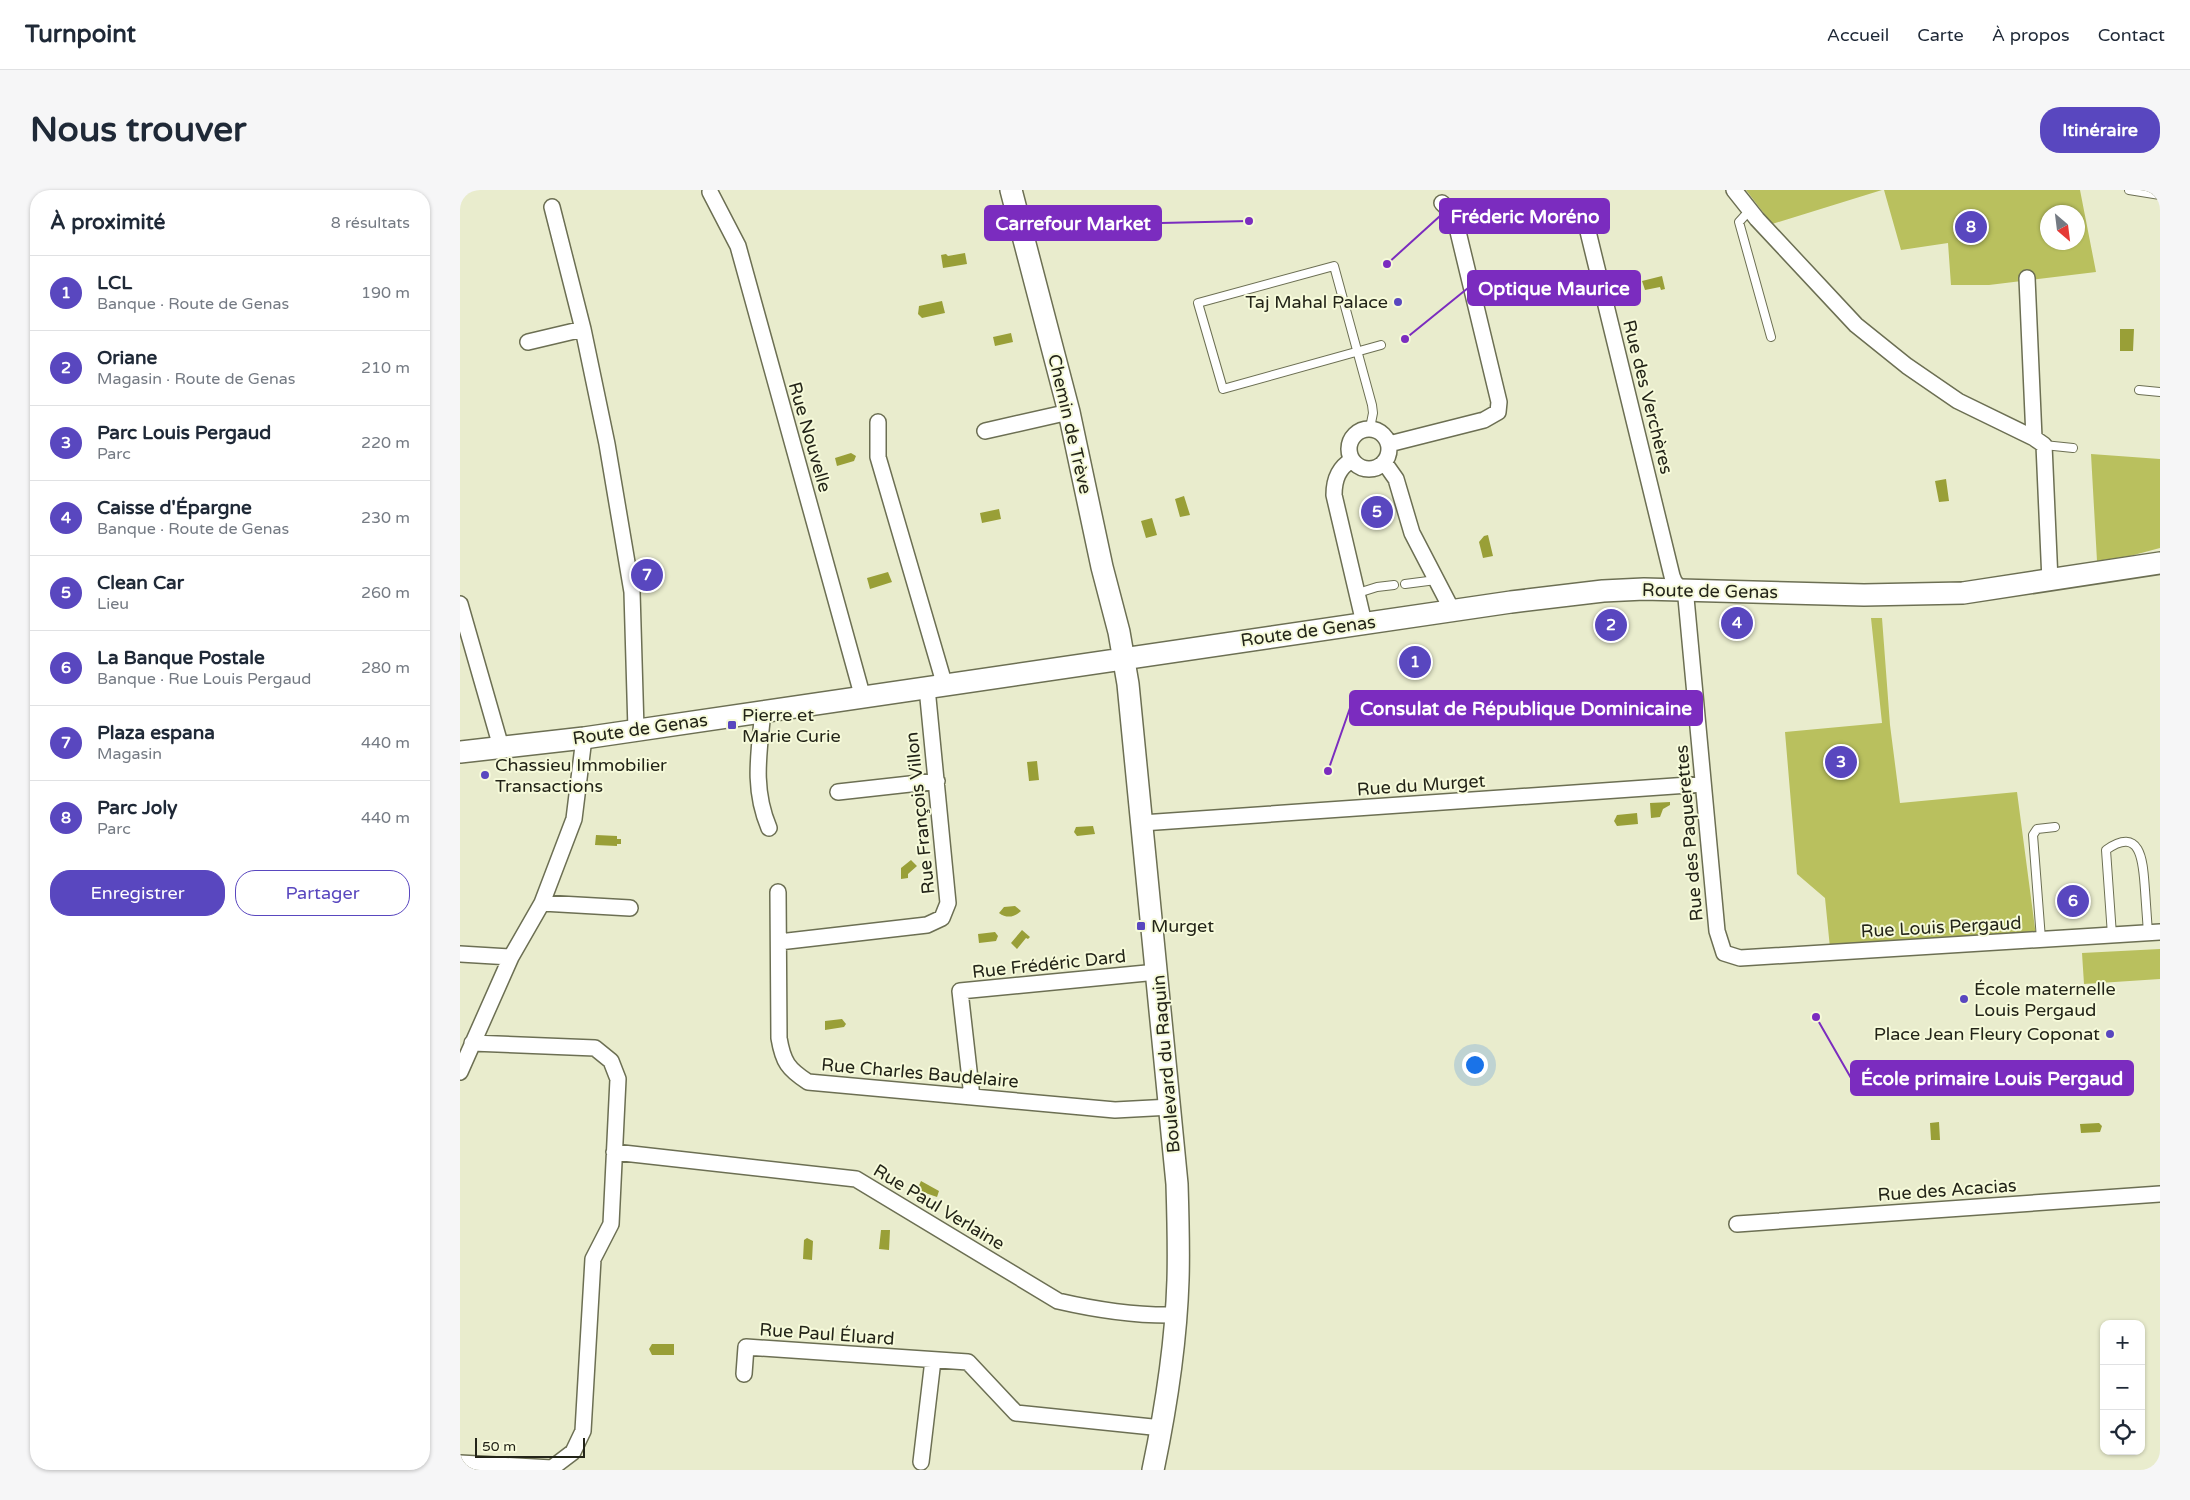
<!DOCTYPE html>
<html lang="fr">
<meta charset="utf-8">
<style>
body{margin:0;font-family:"Varela Round",sans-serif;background:#f6f6f7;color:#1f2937}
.controls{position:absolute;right:15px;bottom:15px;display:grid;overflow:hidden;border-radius:10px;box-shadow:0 1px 4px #0004}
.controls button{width:45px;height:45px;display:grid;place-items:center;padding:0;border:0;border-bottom:1px solid #e0e1e3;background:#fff;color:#1f2937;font:25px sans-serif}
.compass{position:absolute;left:1580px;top:15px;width:45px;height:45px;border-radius:50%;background:#fff;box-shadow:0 1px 4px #0004;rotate:152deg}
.scale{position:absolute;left:15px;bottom:12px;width:110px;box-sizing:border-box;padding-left:5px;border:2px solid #232418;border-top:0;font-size:14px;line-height:18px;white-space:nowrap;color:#232418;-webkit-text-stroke:4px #f6fada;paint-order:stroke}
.you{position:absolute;left:1014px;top:874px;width:18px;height:18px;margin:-12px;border:4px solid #fff;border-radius:50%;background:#1a73e8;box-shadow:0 0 0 8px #1a73e833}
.badge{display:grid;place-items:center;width:32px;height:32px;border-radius:50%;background:#5947bf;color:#fff;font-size:16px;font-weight:700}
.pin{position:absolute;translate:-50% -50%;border:2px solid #fff;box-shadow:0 1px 5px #0006}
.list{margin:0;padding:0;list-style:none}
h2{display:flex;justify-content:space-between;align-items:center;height:65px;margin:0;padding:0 20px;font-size:21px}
h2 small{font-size:16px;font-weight:400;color:#747a83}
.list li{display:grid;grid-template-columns:32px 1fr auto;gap:15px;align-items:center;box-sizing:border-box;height:75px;padding:0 20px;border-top:1px solid #e0e1e3}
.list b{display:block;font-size:19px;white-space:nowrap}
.list p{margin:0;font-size:16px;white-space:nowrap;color:#747a83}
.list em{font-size:16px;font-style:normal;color:#747a83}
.actions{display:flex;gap:10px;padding:15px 20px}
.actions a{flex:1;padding:11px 0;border:1px solid #5947bf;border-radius:20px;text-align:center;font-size:18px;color:#5947bf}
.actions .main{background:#5947bf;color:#fff}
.icon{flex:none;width:28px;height:28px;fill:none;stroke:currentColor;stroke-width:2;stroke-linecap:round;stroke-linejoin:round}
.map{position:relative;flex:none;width:1700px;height:1280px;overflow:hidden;border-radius:20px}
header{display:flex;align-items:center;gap:30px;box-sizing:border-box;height:70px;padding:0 25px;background:#fff;border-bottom:1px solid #e0e1e3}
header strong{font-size:24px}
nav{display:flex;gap:28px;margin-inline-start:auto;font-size:18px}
.intro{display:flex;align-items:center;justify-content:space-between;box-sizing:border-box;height:120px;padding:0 30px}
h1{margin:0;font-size:35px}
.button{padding:12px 22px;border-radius:20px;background:#5947bf;color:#fff;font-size:18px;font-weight:700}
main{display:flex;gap:30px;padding:0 30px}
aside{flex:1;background:#fff;border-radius:20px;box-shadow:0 1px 4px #0004}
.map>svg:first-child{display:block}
.green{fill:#b9c05e;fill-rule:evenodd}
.water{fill:#999f37}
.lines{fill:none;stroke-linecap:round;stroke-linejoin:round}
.lane-casing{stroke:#6c6f53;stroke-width:10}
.street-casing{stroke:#6c6f53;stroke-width:18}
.secondary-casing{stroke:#6c6f53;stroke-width:24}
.lane{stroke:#fff;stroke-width:8}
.street{stroke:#fff;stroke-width:15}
.secondary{stroke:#fff;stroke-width:21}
.poi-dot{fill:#5947bf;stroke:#f6fada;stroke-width:2}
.labels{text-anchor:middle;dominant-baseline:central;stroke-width:4;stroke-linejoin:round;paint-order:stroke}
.poi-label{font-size:18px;fill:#232418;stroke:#f6fada;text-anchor:start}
.street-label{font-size:18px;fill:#232418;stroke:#f6fada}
.leader{fill:none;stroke:#7b2cbf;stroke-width:2}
.callout-dot{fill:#7b2cbf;stroke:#f6fada;stroke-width:2}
.callout{fill:#7b2cbf;stroke:#7b2cbf;stroke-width:2}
.callout-label{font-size:19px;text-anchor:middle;font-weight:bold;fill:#fff}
</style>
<header>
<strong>Turnpoint</strong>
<nav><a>Accueil</a><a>Carte</a><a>À propos</a><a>Contact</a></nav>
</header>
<div class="intro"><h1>Nous trouver</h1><a class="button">Itinéraire</a></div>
<main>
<aside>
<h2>À proximité<small>8 résultats</small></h2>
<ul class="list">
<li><span class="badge">1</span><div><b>LCL</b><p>Banque · Route de Genas</p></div><em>190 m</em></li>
<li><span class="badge">2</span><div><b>Oriane</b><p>Magasin · Route de Genas</p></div><em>210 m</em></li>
<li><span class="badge">3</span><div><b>Parc Louis Pergaud</b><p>Parc</p></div><em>220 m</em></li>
<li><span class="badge">4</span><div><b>Caisse d'Épargne</b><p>Banque · Route de Genas</p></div><em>230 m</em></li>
<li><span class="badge">5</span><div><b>Clean Car</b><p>Lieu</p></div><em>260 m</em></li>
<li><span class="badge">6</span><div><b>La Banque Postale</b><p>Banque · Rue Louis Pergaud</p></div><em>280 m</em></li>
<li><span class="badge">7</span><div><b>Plaza espana</b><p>Magasin</p></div><em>440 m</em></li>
<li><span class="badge">8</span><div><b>Parc Joly</b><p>Parc</p></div><em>440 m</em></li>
</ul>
<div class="actions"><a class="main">Enregistrer</a><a>Partager</a></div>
</aside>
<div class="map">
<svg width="1700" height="1280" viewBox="0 0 1700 1280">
<rect width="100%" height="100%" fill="#e9eccd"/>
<path class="green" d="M1286,0h136l-110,34z
M1424,0h196l16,82 -107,13h-38l-3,-42 -47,7zM1588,22h30v30h-30z
M1631,264l69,5v89l-30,8 -33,5z
M1411,428h11l8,107 10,78 117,-11 19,144 -206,12 -5,-50 -28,-24 -12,-142 97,-9z
M1700,759v30l-76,5 -2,-31z"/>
<path class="water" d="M505,63l2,11 -24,4 -2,-13 5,-1 2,2z
M1202,86l3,13 -4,1 -1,-3 -15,3 -3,-9z
M482,111l3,12 -23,5 -4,-4 1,-8z
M1660,139h14l-1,22h-13z
M551,143l2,9 -18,4 -2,-9z
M391,263l5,3 -2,5 -17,5 -2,-8z
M1486,289l3,22 -10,1 -4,-21z
M724,306l6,19 -10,2 -5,-18z
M539,319l2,10 -19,4 -2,-10z
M692,328l5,17 -11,3 -5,-17z
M1028,345l5,21 -10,2 -4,-16 5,-6z
M428,382l4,10 -22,7 -3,-11z
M577,571l2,19 -10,1 -2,-19z
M1210,612v3l-7,4 -3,8 -9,1 -1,-15z
M1177,623l1,11 -21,2 -3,-5 3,-6z
M633,636l2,8 -18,2 -3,-4 2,-5z
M136,645l21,1v3h4v5h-4v2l-22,-1z
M451,670l6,6 -9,8v4l-7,1v-11z
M555,716l6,5c-6,6 -14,8 -22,2l5,-6z
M562,740l8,7 -2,2 -2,-1 -9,11 -6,-6z
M535,742l3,4 -2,5 -17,2 -1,-9z
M382,829l4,5 -2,3 -19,3v-9z
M1479,932l1,18h-9l-1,-17z
M1639,933l3,3 -2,6 -19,1 -1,-9z
M461,991l18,10 -2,6 -20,-7z
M421,1040h9l-1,20 -10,-1z
M347,1048l6,3 -1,19 -9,-1 1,-19z
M192,1154h22v11h-22l-3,-6z"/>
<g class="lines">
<g class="lane-casing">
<path id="lane" d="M1669,0l31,5
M1290,20l-11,12 32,115
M1679,200l21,2
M910,238l3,-15 -1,-8 -38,-139 -136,37 25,86 158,-44
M1584,255l29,3
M945,394l31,-4
M898,403l19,-6 17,-2
M1652,745l-6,-85c37,-26 37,16 39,40 1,14 2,29 3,43
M1581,749l-8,-104 4,-6 18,-2"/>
</g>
<g class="street-casing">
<path id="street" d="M1274,0l23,29 99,106 51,41 51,35 76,37 10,7 6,136
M250,2l28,54 125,452
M92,17l31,122 24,115 25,148 4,138
M1123,21l89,365 2,5 12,17 31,333 7,22 16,5 420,-26
M1567,88l7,160
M68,152l55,-13
M418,232v35l67,229
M889 259a20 20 0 1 1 40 0a20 20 0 1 1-40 0Z
M525,241l84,-19
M929,254l95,-24 14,-8 1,-10 -45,-187 -12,-12
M892,270c-14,8 -18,20 -18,35l30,128
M924,272l12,17 16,54 40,77
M0,414l41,143
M303,521c-4,42 -11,77 6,117
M378,602l99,-11
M682,633l561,-39
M318,702l1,146c4,24 9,31 29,44l307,28 56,-3
M82,713l88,5
M319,752l148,-17 15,-7 6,-15 -21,-215
M0,764l51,3
M0,882l51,-115 31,-54 32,-84 10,-81
M512,907l-12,-106 197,-19
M154,962l242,27 202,122c39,9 78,15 118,14
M1277,1034l423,-30
M284,1184l2,-27 222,15 48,51 146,15
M461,1272l12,-102
M0,1273l92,5 21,-16 10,-21 10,-172 18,-35 7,-145 -7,-18 -16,-13 -123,-5"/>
</g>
<g class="secondary-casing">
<path id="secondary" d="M551,0l58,222 33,155 17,65 9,52 49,500c1,32 2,64 1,96 -2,63 -12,128 -25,190
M0,562l124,-14 927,-136 92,-11 41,-2 220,6 99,-2 197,-30"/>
</g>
<use href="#lane" class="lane"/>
<use href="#street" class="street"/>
<use href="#secondary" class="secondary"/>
</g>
<g class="poi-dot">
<circle cx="938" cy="112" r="5"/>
<rect x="267" y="530" width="10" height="10" rx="2.5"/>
<circle cx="25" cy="585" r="5"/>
<rect x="676" y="731" width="10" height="10" rx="2.5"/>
<circle cx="1504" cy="809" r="5"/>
<circle cx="1650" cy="844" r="5"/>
</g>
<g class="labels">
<g class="poi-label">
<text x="928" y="112" text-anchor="end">Taj Mahal Palace</text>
<text x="282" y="525">Pierre et<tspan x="282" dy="21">Marie Curie</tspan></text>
<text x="35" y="575">Chassieu Immobilier<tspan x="35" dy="21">Transactions</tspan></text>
<text x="691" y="736">Murget</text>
<text x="1514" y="799">École maternelle<tspan x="1514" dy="21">Louis Pergaud</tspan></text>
<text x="1640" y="844" text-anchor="end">Place Jean Fleury Coponat</text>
</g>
<g class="street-label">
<text transform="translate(1188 207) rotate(76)">Rue des Verchères</text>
<text transform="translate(610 234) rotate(77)">Chemin de Trève</text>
<text transform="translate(350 247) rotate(74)">Rue Nouvelle</text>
<text transform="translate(1250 401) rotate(1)">Route de Genas</text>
<text transform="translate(848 441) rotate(-8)">Route de Genas</text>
<text transform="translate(180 539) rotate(-8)">Route de Genas</text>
<text transform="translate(961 595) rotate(-4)">Rue du Murget</text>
<text transform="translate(460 623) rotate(-96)">Rue François Villon</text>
<text transform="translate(1229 643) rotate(-95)">Rue des Paquerettes</text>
<text transform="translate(1481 737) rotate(-3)">Rue Louis Pergaud</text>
<text transform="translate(589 774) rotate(-6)">Rue Frédéric Dard</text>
<text transform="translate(706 874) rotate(-95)">Boulevard du Raquin</text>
<text transform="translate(460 883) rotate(5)">Rue Charles Baudelaire</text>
<text transform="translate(1487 1000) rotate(-4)">Rue des Acacias</text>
<text transform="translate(479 1017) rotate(31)">Rue Paul Verlaine</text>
<text transform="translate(367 1144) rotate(4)">Rue Paul Éluard</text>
</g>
</g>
<path class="leader" d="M927 74L980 26M789 31L701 33M945 149L1008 98M868 581L890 518M1356 827L1391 888"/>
<g class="callout-dot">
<circle cx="927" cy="74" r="5"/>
<circle cx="789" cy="31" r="5"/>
<circle cx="945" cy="149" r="5"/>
<circle cx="868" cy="581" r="5"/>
<circle cx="1356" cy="827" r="5"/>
</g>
<g class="callout">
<rect x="980" y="9" width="169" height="34" rx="5"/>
<rect x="525" y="16" width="176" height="34" rx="5"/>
<rect x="1008" y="81" width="172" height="34" rx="5"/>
<rect x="890" y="501" width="352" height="34" rx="5"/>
<rect x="1391" y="871" width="282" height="34" rx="5"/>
</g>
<g class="callout-label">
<text x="1065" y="33">Fréderic Moréno</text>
<text x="613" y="40">Carrefour Market</text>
<text x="1094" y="105">Optique Maurice</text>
<text x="1066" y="525">Consulat de République Dominicaine</text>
<text x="1532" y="895">École primaire Louis Pergaud</text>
</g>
</svg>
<div class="controls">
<button>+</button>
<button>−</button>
<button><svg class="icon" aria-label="locate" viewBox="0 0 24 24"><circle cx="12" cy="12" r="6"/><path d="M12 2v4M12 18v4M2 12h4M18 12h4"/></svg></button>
</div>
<svg class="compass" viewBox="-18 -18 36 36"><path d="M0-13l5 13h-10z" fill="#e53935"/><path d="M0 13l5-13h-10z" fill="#747a83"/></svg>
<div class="scale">50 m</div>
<div class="you"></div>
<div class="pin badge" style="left:955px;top:472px">1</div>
<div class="pin badge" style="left:1151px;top:435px">2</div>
<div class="pin badge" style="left:1381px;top:572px">3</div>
<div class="pin badge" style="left:1277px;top:433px">4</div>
<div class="pin badge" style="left:917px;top:322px">5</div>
<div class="pin badge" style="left:1613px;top:711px">6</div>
<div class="pin badge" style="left:187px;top:385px">7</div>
<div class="pin badge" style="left:1511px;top:37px">8</div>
</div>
</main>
